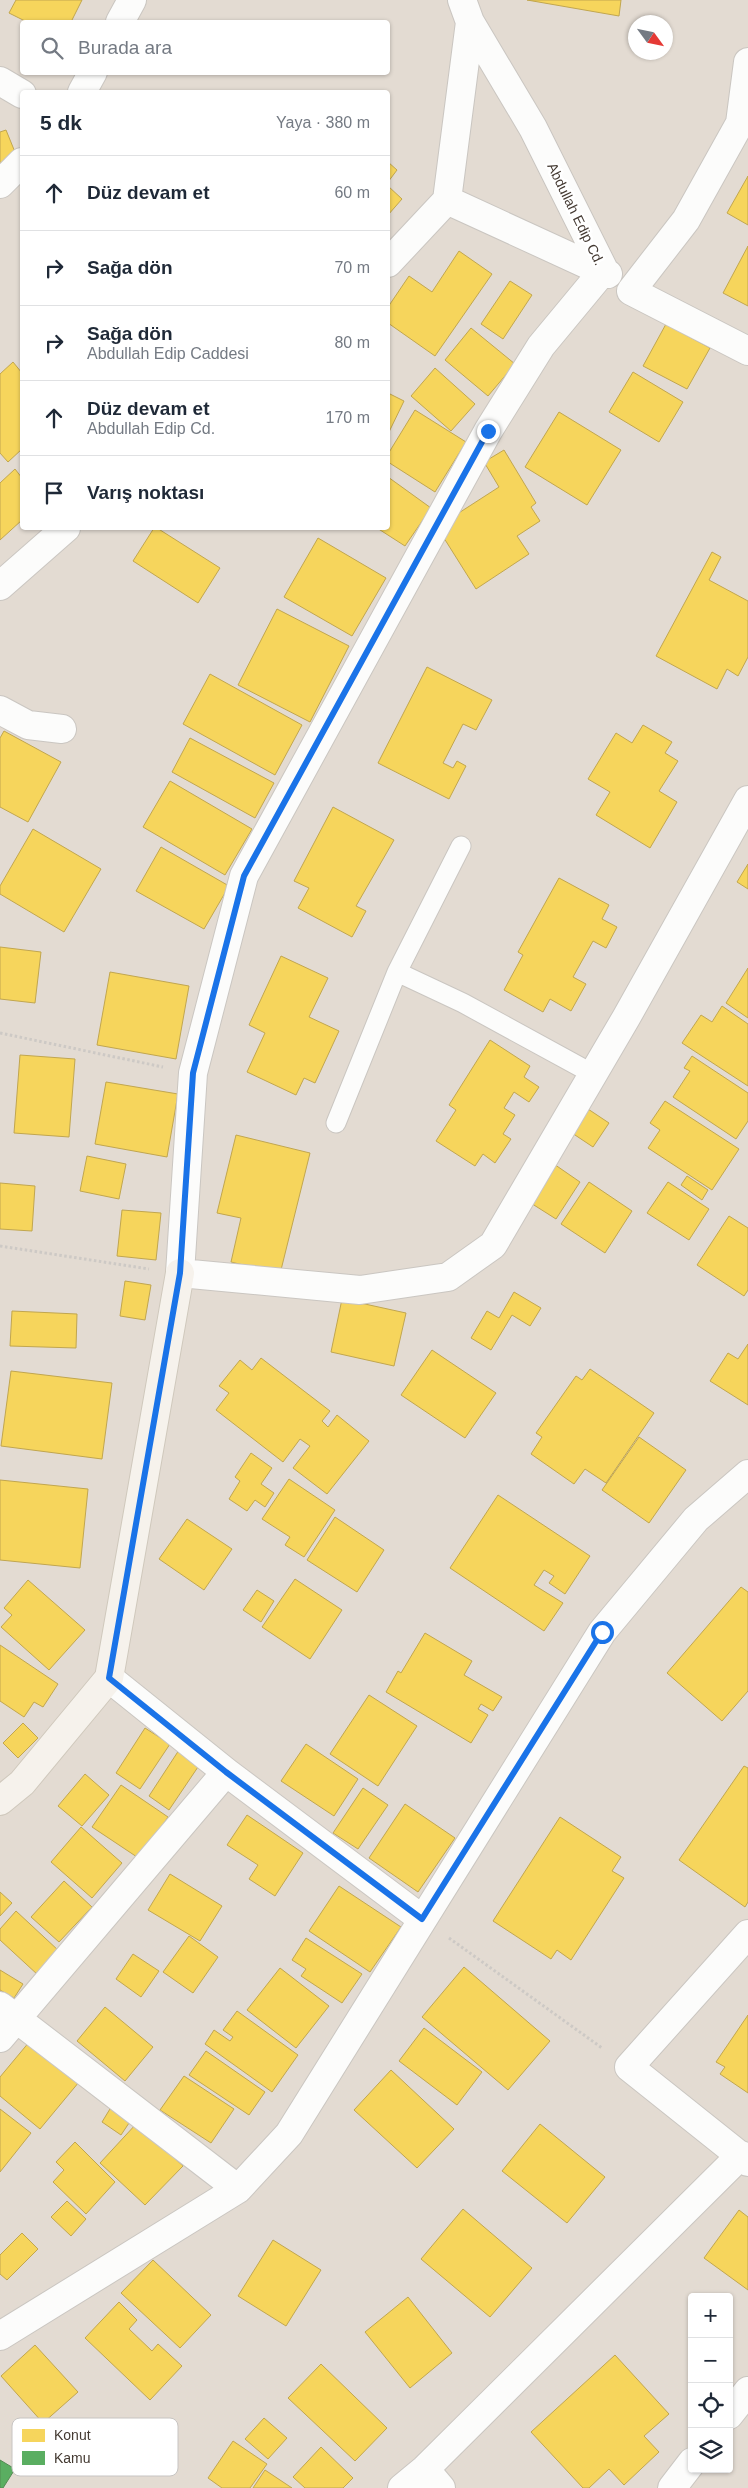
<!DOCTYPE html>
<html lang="tr">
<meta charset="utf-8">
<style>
body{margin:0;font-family:Arial,sans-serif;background:#f6f6f7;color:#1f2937}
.controls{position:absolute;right:15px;bottom:15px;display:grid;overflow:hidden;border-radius:5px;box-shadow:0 1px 4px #0004}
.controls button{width:45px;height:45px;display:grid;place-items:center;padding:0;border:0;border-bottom:1px solid #e0e1e3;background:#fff;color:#1f2937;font:25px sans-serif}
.compass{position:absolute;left:628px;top:15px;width:45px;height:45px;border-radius:50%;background:#fff;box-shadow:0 1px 4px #0004;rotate:123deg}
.stop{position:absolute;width:15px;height:15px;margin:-11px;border:4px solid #1a73e8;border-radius:50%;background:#fff}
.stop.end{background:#1a73e8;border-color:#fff;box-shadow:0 1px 5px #0008}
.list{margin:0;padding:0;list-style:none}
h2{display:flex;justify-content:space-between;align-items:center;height:65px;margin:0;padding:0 20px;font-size:21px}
h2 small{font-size:16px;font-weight:400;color:#747a83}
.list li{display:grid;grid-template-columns:32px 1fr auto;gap:15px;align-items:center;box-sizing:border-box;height:75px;padding:0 20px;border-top:1px solid #e0e1e3}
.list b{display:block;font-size:19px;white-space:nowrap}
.list p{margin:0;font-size:16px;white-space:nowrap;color:#747a83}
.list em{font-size:16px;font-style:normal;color:#747a83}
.icon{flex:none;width:28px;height:28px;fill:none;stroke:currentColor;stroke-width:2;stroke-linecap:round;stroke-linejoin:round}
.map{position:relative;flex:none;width:748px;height:2488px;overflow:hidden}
.search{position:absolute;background:#fff;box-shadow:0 1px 4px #0004;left:20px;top:20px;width:370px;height:55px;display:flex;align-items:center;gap:12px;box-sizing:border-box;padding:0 18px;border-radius:5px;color:#747a83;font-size:19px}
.panel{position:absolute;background:#fff;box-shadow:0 1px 4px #0004;left:20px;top:90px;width:370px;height:440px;border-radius:5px}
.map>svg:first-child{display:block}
.residential{fill:#e3dbd2;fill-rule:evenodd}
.homes{fill:#f6d55c;stroke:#c1a64f}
.public{fill:#5aae61;stroke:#538b53}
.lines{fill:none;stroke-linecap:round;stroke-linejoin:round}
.lane-casing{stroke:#cac6c1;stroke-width:21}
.street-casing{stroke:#cac6c1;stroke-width:30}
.secondary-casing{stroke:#cfc8bc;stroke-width:30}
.path{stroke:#cdc9c5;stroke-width:3;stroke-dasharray:2.5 2.5;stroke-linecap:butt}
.lane{stroke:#fcfcfb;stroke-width:19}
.street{stroke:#fcfcfb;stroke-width:28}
.secondary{stroke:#f6f2ec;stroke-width:28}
.route{stroke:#1a73e8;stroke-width:6}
.labels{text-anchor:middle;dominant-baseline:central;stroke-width:5;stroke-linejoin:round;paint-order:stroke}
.street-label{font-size:14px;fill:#443a32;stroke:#fff}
.key{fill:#fff;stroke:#c7c4c2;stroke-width:1}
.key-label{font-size:14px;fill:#443a32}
</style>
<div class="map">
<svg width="748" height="2488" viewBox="0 0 748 2488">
<rect width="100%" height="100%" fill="#eeeae5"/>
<path class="residential" d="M0,0h748v2488h-748zM22,22h366v50h-366zM636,22h30v30h-30zM22,92h366v436h-366zM692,2297h37v172h-37z"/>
<path class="homes" d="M16,0h66l-11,22h-44l-18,-9z
M527,0h94l-2,16z
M6,130l11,27 -17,8v-33z
M388,162l9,8 -9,12z
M748,176v49l-21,-12z
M388,186l14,13 -14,16z
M748,246v60l-25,-13z
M459,251l33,23 -57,82 -47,-33v-16l21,-31 23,16z
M510,281l22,14 -29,44 -22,-15z
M666,324l44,24 -23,41 -44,-23z
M471,328l44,36 -27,32 -43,-36z
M13,362l9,11v76l-14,13 -8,-9v-79z
M435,368l40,36 -24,27 -40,-35z
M633,372l50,30 -24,40 -50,-30z
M388,393l16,8 -16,33z
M415,410l51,32 -31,50 -47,-30v-8z
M559,412l62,38 -34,55 -62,-38z
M504,450l32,53 -5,4 9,14 -23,15 12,18 -53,35 -39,-62 62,-40 -15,-25z
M15,469l7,9v42l-22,20v-57z
M388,477l43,31 -26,38 -28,-18h11z
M154,528h3l63,40 -22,35 -65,-42z
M318,538l68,40 -34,58 -68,-39z
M712,552l9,5 -12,23 39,21v56l-10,19 -11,-7 -10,20 -61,-33z
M277,609l72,37 -39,76 -72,-37z
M427,667l65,33 -16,30 -13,-6 -20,39 10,5 4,-7 9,5 -17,33 -71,-36z
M210,674l92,51 -27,50 -92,-51z
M643,725l29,17 -7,11 13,8 -19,30 18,11 -27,46 -54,-33 14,-23 -22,-13 28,-46 16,10z
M4,731l57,31 -33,60 -28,-15v-69z
M190,738l84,45 -19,35 -83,-46z
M170,781l82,48 -27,46 -82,-48z
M333,807l61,33 -38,66 10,5 -14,26 -54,-29 11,-20 -15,-7z
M33,829l68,40 -37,63 -64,-38v-8z
M161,847l68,39 -25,43 -68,-38z
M748,864v25l-11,-7z
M559,878l50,27 -7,14 15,8 -11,21 -13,-7 -20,36 13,7 -15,27 -21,-12 -7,13 -39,-22 19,-35 -5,-3z
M0,947l41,5 -6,51 -35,-4z
M281,956l47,22 -19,39 30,14 -24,52 -11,-5 -8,17 -49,-23 18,-39 -16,-8z
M748,968v50l-22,-15z
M110,972l79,14 -13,73 -79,-14z
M722,1006l26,18v62l-66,-43 19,-28 11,7z
M490,1040l40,26 -6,11 15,10 -10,15 -15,-10 -10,16 11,7 -12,19 8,5 -16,24 -12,-9 -8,12 -39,-25 20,-31 -7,-5z
M20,1055l55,4 -6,78 -55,-4z
M692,1056l56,37v28l-12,18 -63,-42 17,-26 -6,-3z
M106,1082l72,12 -11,63 -72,-13z
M665,1101l74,48 -27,41 -64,-42 12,-18 -10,-7z
M585,1107l24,16 -16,24 -24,-16z
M236,1135l74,18 -30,121 -49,-12 10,-44 -24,-5z
M87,1156l39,8 -7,35 -39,-8z
M551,1162l29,20 -24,37 -30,-19z
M687,1176l21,14 -6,10 -21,-15z
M589,1182l43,29 -27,42 -44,-29z
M668,1182l41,27 -20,31 -42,-27z
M0,1183l35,3 -3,45 -32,-2z
M122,1210l39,3 -5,47 -39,-4z
M729,1216l19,12v62l-4,6 -47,-31z
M125,1281l26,4 -6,35 -25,-4z
M514,1292l27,16 -11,18 -18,-11 -21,35 -20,-12 16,-27 12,7z
M342,1299l64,14 -12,53 -63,-14z
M12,1311l65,3 -1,34 -66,-2z
M748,1344v61l-38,-24 18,-28 10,6z
M432,1350l64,43 -31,45 -64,-43z
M261,1358l69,53 -8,10 6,6 9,-12 32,26 -42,53 -34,-26 17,-22 -10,-7 -17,23 -67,-52 13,-17 -10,-7 21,-26 12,10z
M590,1369l64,44 -48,70 -21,-14 -11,15 -43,-30 11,-17 -6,-4 40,-57 6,4z
M11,1371l101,12 -10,76 -101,-13z
M639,1437l47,33 -37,53 -47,-33z
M251,1453l21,15 -11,16 13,9 -9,14 -10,-7 -8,11 -18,-12 11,-18 -5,-4z
M289,1479l46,31 -31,47 -19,-12 5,-8 -28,-18z
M0,1480l88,9 -8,79 -80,-8z
M498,1495l92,61 -25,38 -16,-11 5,-7 -10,-6 -10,15 29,18 -19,28 -94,-63z
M335,1517l49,33 -27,42 -50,-32z
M187,1519l45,30 -28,41 -45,-31z
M295,1579l47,31 -32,49 -48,-32z
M28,1580l57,50 -36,40 -48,-43 11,-12 -8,-7z
M741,1587l7,5v99l-26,30 -55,-48z
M257,1590l17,11 -13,21 -18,-12z
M425,1633l47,28 -8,14 38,22 -9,14 -12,-7 -3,5 10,6 -17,28 -85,-51 12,-21 3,2z
M0,1645l58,39 -15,23 -9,-5 -10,15 -24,-16z
M369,1695l48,31 -39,60 -48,-32z
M23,1723l15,15 -20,20 -15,-15z
M145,1728l25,16 -30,45 -24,-16z
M306,1744l52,35 -24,37 -53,-35z
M179,1750l21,14 -31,46 -20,-14z
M744,1766l4,2v134l-3,5 -66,-47z
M85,1774l24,21 -27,31 -24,-20z
M121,1785l47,32 -28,42 -48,-32z
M363,1788l25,17 -30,44 -25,-16z
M405,1804l50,34 -37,54 -49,-34z
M247,1815l56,38 -28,43 -26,-17 9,-14 -31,-20z
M560,1817l61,40 -9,14 12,7 -53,82 -14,-10 -6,9 -58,-38z
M81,1827l41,36 -30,35 -41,-36z
M170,1874l52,32 -22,35 -52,-31z
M64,1881l28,26 -33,35 -28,-25z
M339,1886l62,41 -31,45 -61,-41z
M0,1892l12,11 -12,13z
M16,1911l43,40 -21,24 -38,-35v-11z
M189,1936l29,21 -25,36 -30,-21z
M306,1938l56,36 -20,29 -41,-27 5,-7 -14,-9z
M133,1954l26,17 -18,26 -25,-18z
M464,1967l86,74 -42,49 -86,-73z
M280,1968l49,38 -33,42 -49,-38z
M0,1970l23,14 -9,14 -14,-8z
M105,2007l48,40 -28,34 -48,-40z
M237,2011l61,44 -26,37 -67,-48 9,-14 16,11 3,-4 -10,-7z
M748,2015v78l-28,-19 5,-7 -9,-5z
M424,2028l58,44 -25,33 -58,-44z
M30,2041l49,41 -39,47 -40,-33v-19z
M206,2051l59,41 -16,23 -60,-40z
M391,2070l63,59 -37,39 -63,-58z
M184,2076l50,33 -23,34 -51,-33z
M113,2104l20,13 -12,18 -19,-13z
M0,2109l31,24 -31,39z
M137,2123l46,43 -38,39 -45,-42z
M540,2124l65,53 -38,46 -65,-52z
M75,2142l40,40 -29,32 -33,-32 11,-12 -8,-8z
M67,2201l19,18 -15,17 -20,-19z
M463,2209l69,59 -42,49 -69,-58z
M739,2210l9,7v73l-44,-32z
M22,2233l16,16 -31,31 -7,-6v-19z
M273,2240l48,30 -35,56 -48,-30z
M153,2260l58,55 -31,33 -59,-55z
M408,2297l44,56 -42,35 -45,-56z
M119,2302l18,18 -8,9 23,22 6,-7 24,22 -32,34 -65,-62z
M35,2345l43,47 -35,31 -42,-47z
M615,2355l54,59 -25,22 15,16 -35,33 -15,-16 -20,19h-6l-52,-56z
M321,2364l66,64 -32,33 -67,-63z
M264,2418l23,20 -19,21 -23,-20z
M233,2441l34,23 -17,24h-28l-14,-10z
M321,2447l32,31 -10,10h-38l-12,-11z
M265,2470l27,18h-39z"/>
<path class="public" d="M0,2460l15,9 -12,19h-3z"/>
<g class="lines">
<g class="lane-casing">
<path id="lane" d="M461,846l-64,126 66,31 130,71
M336,1123l61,-151"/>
</g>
<g class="street-casing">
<path id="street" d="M462,0l8,22 63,106 71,142 -63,76 -53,85 -244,445 -51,197 -13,200 180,17 88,-13 45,-32 133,-227 122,-218
M120,22l12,-22
M748,62l-8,61 -54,97 -55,71 117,60
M0,81l22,13
M82,92l11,-20
M0,184l22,-22
M447,200l23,-178
M388,263l59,-63 161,74
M0,586l66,-58
M0,710l28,15 34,4
M226,1772l196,147
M748,1934l-119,133 119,95
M0,2006l238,183
M0,2038l226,-266 -117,-94
M0,2336l238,-147 51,-55 313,-502 94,-113 52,-45
M729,2415l19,-24
M425,2469l16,19
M402,2488l23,-19 316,-314
M672,2488l20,-26"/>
</g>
<g class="secondary-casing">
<path id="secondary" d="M0,1801l22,-18 87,-105 71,-405"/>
</g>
<path class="path" d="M0,1033l163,34
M0,1246l149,23
M449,1938l153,110"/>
<use href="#lane" class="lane"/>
<use href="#street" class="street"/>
<use href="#secondary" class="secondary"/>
</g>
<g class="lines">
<path class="route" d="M488,431l-244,445 -51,197 -13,200 -71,405 117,94 196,147 180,-287"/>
</g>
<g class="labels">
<g class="street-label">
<text transform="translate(576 214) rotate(64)">Abdullah Edip Cd.</text>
</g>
</g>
<rect x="12" y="2418" width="166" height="58" rx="8" class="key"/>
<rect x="22" y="2429" width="23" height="13" fill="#f6d55c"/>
<rect x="22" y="2451" width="23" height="14" fill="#5aae61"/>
<g class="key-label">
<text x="54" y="2440">Konut</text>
<text x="54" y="2463">Kamu</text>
</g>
</svg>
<div class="controls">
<button>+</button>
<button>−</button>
<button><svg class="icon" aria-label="locate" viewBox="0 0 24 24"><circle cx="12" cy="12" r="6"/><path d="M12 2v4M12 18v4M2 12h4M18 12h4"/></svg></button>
<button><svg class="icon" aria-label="layers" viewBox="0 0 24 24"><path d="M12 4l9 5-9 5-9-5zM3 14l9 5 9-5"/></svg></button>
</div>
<svg class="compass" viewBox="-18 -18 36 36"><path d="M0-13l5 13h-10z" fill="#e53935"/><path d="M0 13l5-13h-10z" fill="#747a83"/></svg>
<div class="stop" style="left:602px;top:1632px"></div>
<div class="stop end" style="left:488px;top:431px"></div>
<div class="search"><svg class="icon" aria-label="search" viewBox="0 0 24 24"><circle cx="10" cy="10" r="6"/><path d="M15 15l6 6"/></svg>Burada ara</div>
<section class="panel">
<h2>5 dk<small>Yaya · 380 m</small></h2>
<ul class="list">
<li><svg class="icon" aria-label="ahead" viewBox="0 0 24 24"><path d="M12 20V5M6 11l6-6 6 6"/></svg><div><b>Düz devam et</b></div><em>60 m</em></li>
<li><svg class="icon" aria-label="right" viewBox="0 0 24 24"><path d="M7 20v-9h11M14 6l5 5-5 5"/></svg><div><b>Sağa dön</b></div><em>70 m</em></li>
<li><svg class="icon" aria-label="right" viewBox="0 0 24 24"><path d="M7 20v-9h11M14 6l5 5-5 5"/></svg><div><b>Sağa dön</b><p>Abdullah Edip Caddesi</p></div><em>80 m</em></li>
<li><svg class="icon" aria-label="ahead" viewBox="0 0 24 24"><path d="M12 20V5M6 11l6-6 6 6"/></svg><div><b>Düz devam et</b><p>Abdullah Edip Cd.</p></div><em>170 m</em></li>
<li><svg class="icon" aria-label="arrive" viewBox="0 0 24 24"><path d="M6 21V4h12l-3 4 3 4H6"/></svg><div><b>Varış noktası</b></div></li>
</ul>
</section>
</div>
